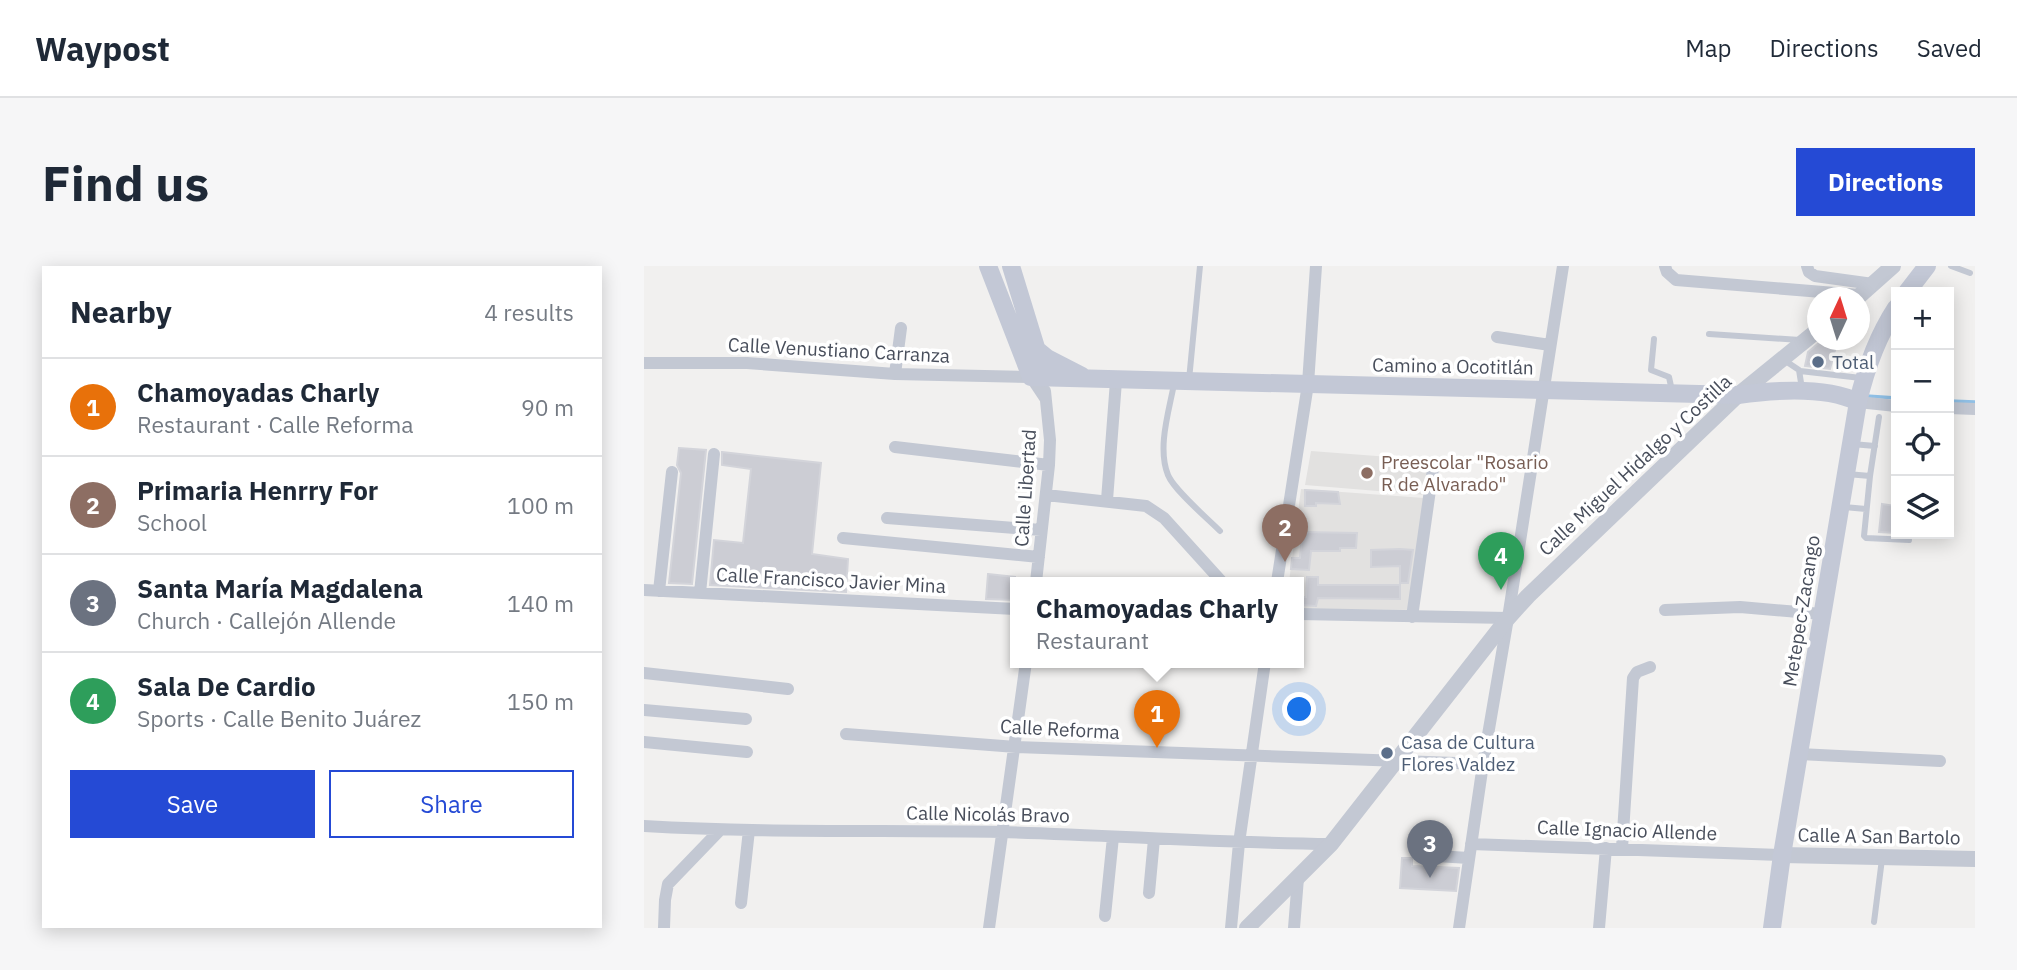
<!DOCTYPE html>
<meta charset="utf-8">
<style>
body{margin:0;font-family:"IBM Plex Sans",sans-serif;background:#f6f6f7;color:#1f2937}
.controls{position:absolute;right:21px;top:21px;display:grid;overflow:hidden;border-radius:0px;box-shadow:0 4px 18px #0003}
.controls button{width:63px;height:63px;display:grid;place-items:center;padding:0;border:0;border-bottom:2px solid #e0e1e3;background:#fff;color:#1f2937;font:35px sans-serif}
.compass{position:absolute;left:1163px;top:21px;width:63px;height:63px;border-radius:50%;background:#fff;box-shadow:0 4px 18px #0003;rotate:4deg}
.you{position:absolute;left:656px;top:444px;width:24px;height:24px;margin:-18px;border:5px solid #fff;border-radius:50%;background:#1a73e8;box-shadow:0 0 0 10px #1a73e833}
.badge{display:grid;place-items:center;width:46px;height:46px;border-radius:50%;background:#254ad5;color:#fff;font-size:23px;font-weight:700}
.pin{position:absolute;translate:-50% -58px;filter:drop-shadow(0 2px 4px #0008)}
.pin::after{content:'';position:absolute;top:37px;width:24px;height:21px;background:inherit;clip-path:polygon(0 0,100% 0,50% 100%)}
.popup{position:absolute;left:366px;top:311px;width:294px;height:91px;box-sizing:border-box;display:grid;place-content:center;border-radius:0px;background:#fff;filter:drop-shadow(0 2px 5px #0005);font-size:23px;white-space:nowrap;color:#747a83}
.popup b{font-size:26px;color:#1f2937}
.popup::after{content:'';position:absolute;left:50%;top:100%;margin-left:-14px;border:14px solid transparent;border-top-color:#fff}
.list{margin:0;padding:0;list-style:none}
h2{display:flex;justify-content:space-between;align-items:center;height:91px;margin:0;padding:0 28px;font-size:30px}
h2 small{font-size:23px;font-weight:400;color:#747a83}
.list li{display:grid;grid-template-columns:46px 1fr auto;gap:21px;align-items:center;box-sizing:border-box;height:98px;padding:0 28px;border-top:2px solid #e0e1e3}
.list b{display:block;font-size:26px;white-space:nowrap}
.list p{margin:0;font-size:23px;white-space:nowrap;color:#747a83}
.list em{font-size:23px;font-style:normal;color:#747a83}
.actions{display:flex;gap:14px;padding:21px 28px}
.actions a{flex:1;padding:16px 0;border:2px solid #254ad5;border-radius:0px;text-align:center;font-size:24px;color:#254ad5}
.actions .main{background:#254ad5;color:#fff}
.icon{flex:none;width:38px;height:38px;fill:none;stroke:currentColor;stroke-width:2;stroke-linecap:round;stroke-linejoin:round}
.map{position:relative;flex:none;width:1331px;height:662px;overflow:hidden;border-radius:0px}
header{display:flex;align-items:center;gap:42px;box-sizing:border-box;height:98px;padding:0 35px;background:#fff;border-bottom:2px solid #e0e1e3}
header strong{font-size:33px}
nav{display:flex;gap:38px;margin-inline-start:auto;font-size:24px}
.intro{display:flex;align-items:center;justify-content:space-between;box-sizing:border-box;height:168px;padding:0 42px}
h1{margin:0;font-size:49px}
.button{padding:18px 32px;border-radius:0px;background:#254ad5;color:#fff;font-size:24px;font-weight:700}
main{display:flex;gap:42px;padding:0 42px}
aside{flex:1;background:#fff;border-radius:0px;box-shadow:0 4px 18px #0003}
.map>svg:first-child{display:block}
.education{fill:#e2e1e0}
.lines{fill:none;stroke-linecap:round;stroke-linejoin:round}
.stream{stroke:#90c0e6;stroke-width:3.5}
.building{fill:#cccdd4;stroke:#d3d4da;stroke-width:2}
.service{stroke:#c3c8d3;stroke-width:6}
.minor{stroke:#c3c8d3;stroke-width:12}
.tertiary{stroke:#c3c8d3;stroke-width:16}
.secondary{stroke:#c3c8d6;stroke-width:18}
.service-dot{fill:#5c6f8a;stroke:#fff;stroke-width:2.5}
.education-dot{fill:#8d6e63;stroke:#fff;stroke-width:2.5}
.labels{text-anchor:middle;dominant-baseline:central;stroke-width:7;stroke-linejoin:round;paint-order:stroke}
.street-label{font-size:19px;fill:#484e5b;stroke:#fff}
.service-label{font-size:19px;fill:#4e5e75;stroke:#fff;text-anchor:start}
.education-label{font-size:19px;fill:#785e54;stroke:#fff;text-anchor:start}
</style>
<header>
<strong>Waypost</strong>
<nav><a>Map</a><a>Directions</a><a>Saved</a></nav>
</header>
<div class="intro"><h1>Find us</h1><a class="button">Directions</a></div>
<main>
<aside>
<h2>Nearby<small>4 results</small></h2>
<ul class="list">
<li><span class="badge" style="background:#e8710a">1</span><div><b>Chamoyadas Charly</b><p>Restaurant · Calle Reforma</p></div><em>90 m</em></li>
<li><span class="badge" style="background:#8d6e63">2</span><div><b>Primaria Henrry For</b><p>School</p></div><em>100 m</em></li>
<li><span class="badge" style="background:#6b7280">3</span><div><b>Santa María Magdalena</b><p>Church · Callejón Allende</p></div><em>140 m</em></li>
<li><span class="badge" style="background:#2e9e5b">4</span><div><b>Sala De Cardio</b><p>Sports · Calle Benito Juárez</p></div><em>150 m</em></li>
</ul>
<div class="actions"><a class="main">Save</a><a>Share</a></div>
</aside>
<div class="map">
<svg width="1331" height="662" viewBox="0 0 1331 662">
<rect width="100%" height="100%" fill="#f1f0ef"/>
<path class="education" d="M667,185l118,9 -3,35 -121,-10z
M657,223l123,9 -12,112 -113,-1v-27h-10z"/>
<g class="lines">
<path class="stream" d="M1222,130l30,2
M1305,135l26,1"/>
</g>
<path class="building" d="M1176,76l15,8 -5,19 -25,-3 3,-14z
M35,182l27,2 -14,134 -23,-1 12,-110 -4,-8z
M78,186l99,11 -9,91 36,5 -2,33 -136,-7 4,-45 29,3 8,-74 -29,-4z
M661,224l33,2 2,12 -24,-1v3h-11z
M1238,238l14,2v27l-17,-1z
M658,266l55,1 -1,15h-16v3h-29l-2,19 -18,-1 1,-11h8z
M756,283l13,1 -5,33h-8v-17l-29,1v-17z
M344,308l27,3v23l-29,-1z
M663,311h11v8h82v14l-82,-1 -2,8 -17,-1v-8h7z
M758,592h10v8l47,2 -3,23 -56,-3z"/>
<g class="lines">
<path class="service" d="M1307,0l19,7
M1065,68l91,6
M1010,73l-3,31 18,7 3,14
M1140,94l15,10 3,19
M1156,105l61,7
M545,114l11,-114
M530,118c-5,27 -17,64 -6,91 6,15 39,43 52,56
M1235,151l-9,59 -6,60 2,2 43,2
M1208,178l23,2
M1203,208l23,2
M1200,241l22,2
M1230,656l8,-63"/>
<path class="minor" d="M1021,0l2,6 9,8 183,15
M1163,0l2,6 6,4 58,8
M853,71l53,8
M0,97h103l148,11 136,3 14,21
M251,108l6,-46
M1214,136l38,4
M1305,142l26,1
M251,181l154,18
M402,229l100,11 18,12 58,64
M463,234l9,-119
M243,252l154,12
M199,272l196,19
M392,316l13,-117 1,-25 -5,-49
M633,316l31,-198 8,-118
M0,324l371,19
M15,325l13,-119
M56,327l14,-139
M1021,344l75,-3 82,7
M655,348l209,4
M768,351l21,-148
M0,407l144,16
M0,444l102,9
M202,468l170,13 467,17
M0,476l103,10
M1155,488l141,7
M0,560c119,7 238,4 357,6 110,3 220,11 330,12
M827,578l311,11
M978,582l11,-170 4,-6 13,-5
M792,590l33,2
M505,627l5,-54
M97,637l8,-73
M461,650l8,-79
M20,662l1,-28 3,-16 52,-54
M345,662l37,-266
M587,662l8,-85 26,-181
M650,662l4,-50
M815,662l24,-164 25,-146 55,-352
M955,662l7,-80"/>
<path class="tertiary" d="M1213,32l36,-32
M1138,589l193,4
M603,662l84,-84 177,-226 20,-22 210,-201 80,-65"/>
<path class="secondary" d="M344,0l43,111 707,18c36,-5 87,-9 120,7
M367,0l34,111
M1263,26l20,-26
M392,83l11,9 35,18
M1128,662l10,-73 76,-453c8,-34 19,-65 38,-94"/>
</g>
<g class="service-dot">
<circle cx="1174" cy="96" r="7"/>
<circle cx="743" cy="487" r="7"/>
</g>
<circle class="education-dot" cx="723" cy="207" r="7"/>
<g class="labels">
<g class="street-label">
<text transform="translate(195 84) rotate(3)">Calle Venustiano Carranza</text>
<text transform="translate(809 100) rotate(1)">Camino a Ocotitlán</text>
<text transform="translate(991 199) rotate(-43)">Calle Miguel Hidalgo y Costilla</text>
<text transform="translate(381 222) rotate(-86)">Calle Libertad</text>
<text transform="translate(187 314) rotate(3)">Calle Francisco Javier Mina</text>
<text transform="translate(1157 345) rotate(-81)">Metepec-Zacango</text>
<text transform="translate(416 463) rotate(3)">Calle Reforma</text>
<text transform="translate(344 548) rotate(1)">Calle Nicolás Bravo</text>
<text transform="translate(983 564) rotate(2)">Calle Ignacio Allende</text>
<text transform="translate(1235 570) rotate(1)">Calle A San Bartolo</text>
</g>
<g class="service-label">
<text x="1188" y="96">Total</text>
<text x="757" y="476">Casa de Cultura<tspan x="757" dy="22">Flores Valdez</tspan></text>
</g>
<g class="education-label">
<text x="737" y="196">Preescolar "Rosario<tspan x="737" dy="22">R de Alvarado"</tspan></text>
</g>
</g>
</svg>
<div class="controls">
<button>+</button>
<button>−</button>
<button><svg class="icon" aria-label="locate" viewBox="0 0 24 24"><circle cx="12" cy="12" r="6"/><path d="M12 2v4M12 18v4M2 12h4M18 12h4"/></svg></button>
<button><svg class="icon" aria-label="layers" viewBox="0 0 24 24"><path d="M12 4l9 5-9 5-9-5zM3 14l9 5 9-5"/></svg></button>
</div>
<svg class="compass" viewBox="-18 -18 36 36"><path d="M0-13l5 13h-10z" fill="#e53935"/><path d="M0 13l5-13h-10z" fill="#747a83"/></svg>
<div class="you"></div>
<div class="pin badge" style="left:513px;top:482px;background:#e8710a">1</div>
<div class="popup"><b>Chamoyadas Charly</b>Restaurant</div>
<div class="pin badge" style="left:641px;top:296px;background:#8d6e63">2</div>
<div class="pin badge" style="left:786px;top:612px;background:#6b7280">3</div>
<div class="pin badge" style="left:857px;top:324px;background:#2e9e5b">4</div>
</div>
</main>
